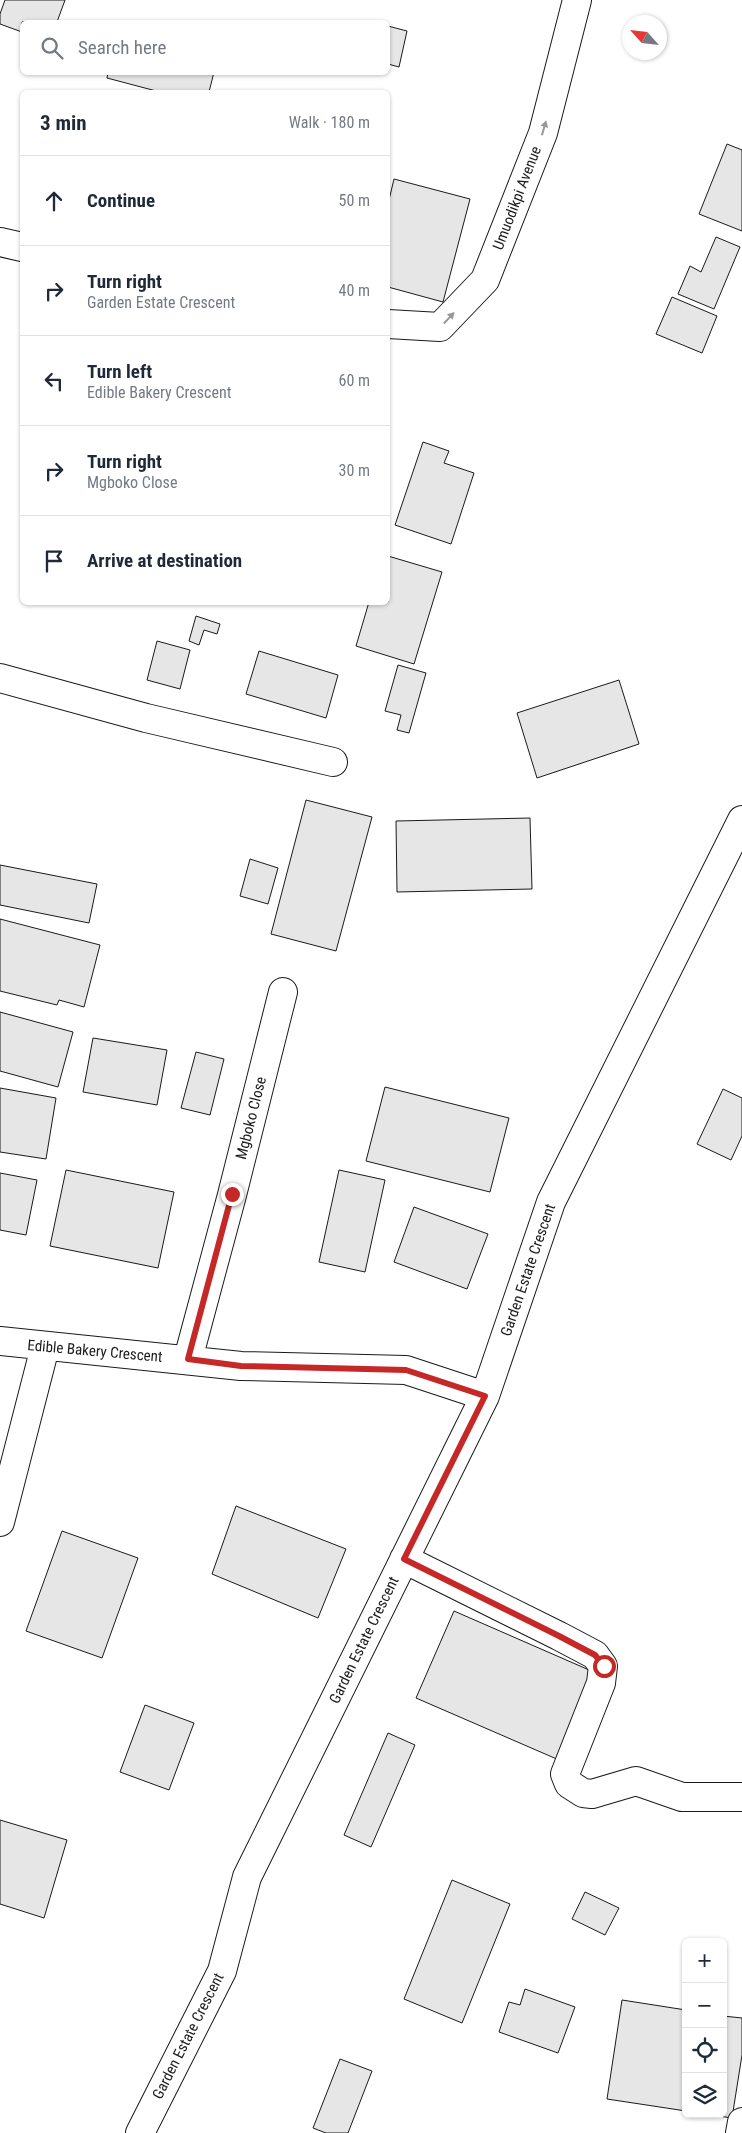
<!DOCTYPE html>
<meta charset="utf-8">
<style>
body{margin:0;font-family:"Roboto Condensed",sans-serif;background:#f2f2f3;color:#1f2937}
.controls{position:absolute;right:15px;bottom:15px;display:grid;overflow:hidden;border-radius:8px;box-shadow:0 1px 4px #0004}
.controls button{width:45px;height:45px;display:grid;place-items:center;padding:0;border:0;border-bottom:1px solid #e0e1e3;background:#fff;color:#1f2937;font:25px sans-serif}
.compass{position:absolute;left:622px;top:15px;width:45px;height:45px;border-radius:50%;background:#fff;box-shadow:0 1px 4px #0004;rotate:297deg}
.stop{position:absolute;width:15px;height:15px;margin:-11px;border:4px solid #c62828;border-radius:50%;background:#fff}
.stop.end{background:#c62828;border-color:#fff;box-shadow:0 1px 5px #0008}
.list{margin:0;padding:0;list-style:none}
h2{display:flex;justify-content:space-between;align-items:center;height:65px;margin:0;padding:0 20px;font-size:21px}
h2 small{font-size:16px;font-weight:400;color:#747a83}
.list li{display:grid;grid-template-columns:32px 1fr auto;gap:15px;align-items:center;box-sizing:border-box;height:90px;padding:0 20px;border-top:1px solid #e0e1e3}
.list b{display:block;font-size:19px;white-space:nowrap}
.list p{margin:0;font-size:16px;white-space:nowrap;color:#747a83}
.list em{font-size:16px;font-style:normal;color:#747a83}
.icon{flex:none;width:28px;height:28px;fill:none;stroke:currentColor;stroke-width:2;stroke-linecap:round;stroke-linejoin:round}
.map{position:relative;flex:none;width:742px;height:2133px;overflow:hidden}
.search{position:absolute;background:#fff;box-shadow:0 1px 4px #0004;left:20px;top:20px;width:370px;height:55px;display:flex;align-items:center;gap:12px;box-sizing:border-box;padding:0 18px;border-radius:8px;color:#747a83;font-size:19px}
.panel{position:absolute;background:#fff;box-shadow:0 1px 4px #0004;left:20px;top:90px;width:370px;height:515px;border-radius:8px}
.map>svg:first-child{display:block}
.building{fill:#e6e6e6;stroke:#1a1a1a}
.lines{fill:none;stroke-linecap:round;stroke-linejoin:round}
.street-casing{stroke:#1a1a1a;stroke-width:30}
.street{stroke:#fff;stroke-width:28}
.oneway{fill:#989898}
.route{stroke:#c62828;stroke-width:6}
.labels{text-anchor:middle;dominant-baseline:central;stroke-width:4;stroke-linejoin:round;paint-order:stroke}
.street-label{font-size:15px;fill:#1a1a1a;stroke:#fff}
</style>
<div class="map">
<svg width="742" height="2133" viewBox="0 0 742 2133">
<rect width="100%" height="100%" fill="#fff"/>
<path class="building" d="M5,0h60l-8,22h-35v10l-22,-8v-10z
M388,26l19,5 -8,36 -11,-3z
M108,72h106l-5,20h-49l-53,-14z
M727,144l15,6v81l-43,-17z
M394,179l76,20 -27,103 -55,-15v-83z
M716,237l24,10 -26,62 -36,-15 12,-28 11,6z
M672,297l45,19 -15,37 -46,-19z
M423,442l26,9 -5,12 30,10 -23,71 -56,-19z
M388,556l54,16 -28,92 -58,-18 13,-44h19z
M196,616l24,8 -3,10 -13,-4 -5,15 -10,-4z
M157,641l33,9 -10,39 -33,-9z
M259,651l79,24 -12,43 -80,-24z
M398,665l28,8 -17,60 -12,-3 4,-15 -16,-4z
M619,680l20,64 -102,34 -20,-65z
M306,800l66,17 -36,134 -65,-17z
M530,818l2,71 -135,3 -1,-71z
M250,859l28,9 -10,36 -28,-8z
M0,865l97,19 -8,39 -89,-18z
M0,919l100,26 -16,62 -25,-7 -2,5 -57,-14z
M0,1012l73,20 -15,55 -58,-16z
M93,1038l74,12 -10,55 -74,-13z
M196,1052l28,7 -14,56 -29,-7z
M385,1087l124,31 -19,74 -124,-31z
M0,1088l56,10 -10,61 -46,-7z
M723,1089l19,9v38l-11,24 -34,-16z
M66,1170l108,22 -16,76 -108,-22z
M339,1170l46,10 -20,92 -46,-10z
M0,1173l37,7 -11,55 -26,-5z
M414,1207l74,27 -21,55 -73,-27z
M236,1506l110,43 -28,69 -106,-44z
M62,1531l76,27 -36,100 -76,-27z
M454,1611l142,62 -37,87 -143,-62z
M145,1705l49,18 -25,67 -49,-18z
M388,1733l27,12 -44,102 -27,-12z
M0,1820l67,20 -23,78 -44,-14z
M452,1880l58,24 -48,119 -58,-24z
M585,1892l34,16 -14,27 -33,-16z
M525,1989l50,18 -17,46 -59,-21 10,-30 11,3z
M622,2000l64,10v101l-79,-12z
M723,2016l19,2v37l-10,63 -27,-4h18z
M340,2059l32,12 -24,62h-22l-13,-5z"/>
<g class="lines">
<g class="street-casing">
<path id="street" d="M0,242l22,5
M388,324l52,3 45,-47 58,-147 34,-133
M0,678l146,40 187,44
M0,1341l241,25 165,4 79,26
M188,1359l44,-164 51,-203
M0,1522l45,-175
M404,1559l155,77 36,19 8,11 -2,17 -36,91 4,10 14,9 9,1 44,-13 46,16h60
M140,2133l82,-162 25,-94 238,-481 66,-194 191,-382
M740,2133l2,-11"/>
</g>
<use href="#street" class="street"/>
</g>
<defs><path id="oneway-solid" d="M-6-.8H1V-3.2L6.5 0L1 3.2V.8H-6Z" transform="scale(1.25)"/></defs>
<g class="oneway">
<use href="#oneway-solid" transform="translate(544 128) rotate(-74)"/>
<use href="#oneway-solid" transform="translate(449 318) rotate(-47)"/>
</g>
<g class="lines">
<path class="route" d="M232,1194l-44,165 53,7 165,4 79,26 -81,163 155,77 36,19 9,11"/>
</g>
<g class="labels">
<g class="street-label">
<text transform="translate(517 198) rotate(-69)">Umuodikpi Avenue</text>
<text transform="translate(251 1118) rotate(-76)">Mgboko Close</text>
<text transform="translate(528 1270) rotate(-71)">Garden Estate Crescent</text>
<text transform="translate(95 1351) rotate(5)">Edible Bakery Crescent</text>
<text transform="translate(364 1640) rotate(-64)">Garden Estate Crescent</text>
<text transform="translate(188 2036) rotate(-63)">Garden Estate Crescent</text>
</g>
</g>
</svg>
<div class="controls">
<button>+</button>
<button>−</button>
<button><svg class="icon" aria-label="locate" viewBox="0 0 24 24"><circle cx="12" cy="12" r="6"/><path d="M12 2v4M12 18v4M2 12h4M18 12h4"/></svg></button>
<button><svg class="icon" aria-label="layers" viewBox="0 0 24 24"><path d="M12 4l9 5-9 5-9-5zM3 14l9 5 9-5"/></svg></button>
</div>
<svg class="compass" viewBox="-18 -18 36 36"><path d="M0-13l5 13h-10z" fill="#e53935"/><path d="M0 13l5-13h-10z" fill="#747a83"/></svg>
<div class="stop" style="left:604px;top:1666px"></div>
<div class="stop end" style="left:232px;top:1194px"></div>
<div class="search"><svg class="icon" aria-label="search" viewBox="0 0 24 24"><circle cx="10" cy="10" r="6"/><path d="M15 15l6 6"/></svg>Search here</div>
<section class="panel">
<h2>3 min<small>Walk · 180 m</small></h2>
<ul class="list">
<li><svg class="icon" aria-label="ahead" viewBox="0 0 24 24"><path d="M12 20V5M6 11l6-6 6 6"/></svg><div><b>Continue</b></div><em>50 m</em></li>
<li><svg class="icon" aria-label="right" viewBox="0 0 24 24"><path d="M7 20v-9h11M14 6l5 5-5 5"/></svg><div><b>Turn right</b><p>Garden Estate Crescent</p></div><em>40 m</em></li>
<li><svg class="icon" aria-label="left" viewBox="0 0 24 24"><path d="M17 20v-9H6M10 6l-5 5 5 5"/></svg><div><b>Turn left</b><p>Edible Bakery Crescent</p></div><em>60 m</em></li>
<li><svg class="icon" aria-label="right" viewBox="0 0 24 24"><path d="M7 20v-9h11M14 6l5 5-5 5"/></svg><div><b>Turn right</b><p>Mgboko Close</p></div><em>30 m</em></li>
<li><svg class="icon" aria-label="arrive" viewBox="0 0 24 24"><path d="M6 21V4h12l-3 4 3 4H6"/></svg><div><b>Arrive at destination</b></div></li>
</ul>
</section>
</div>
